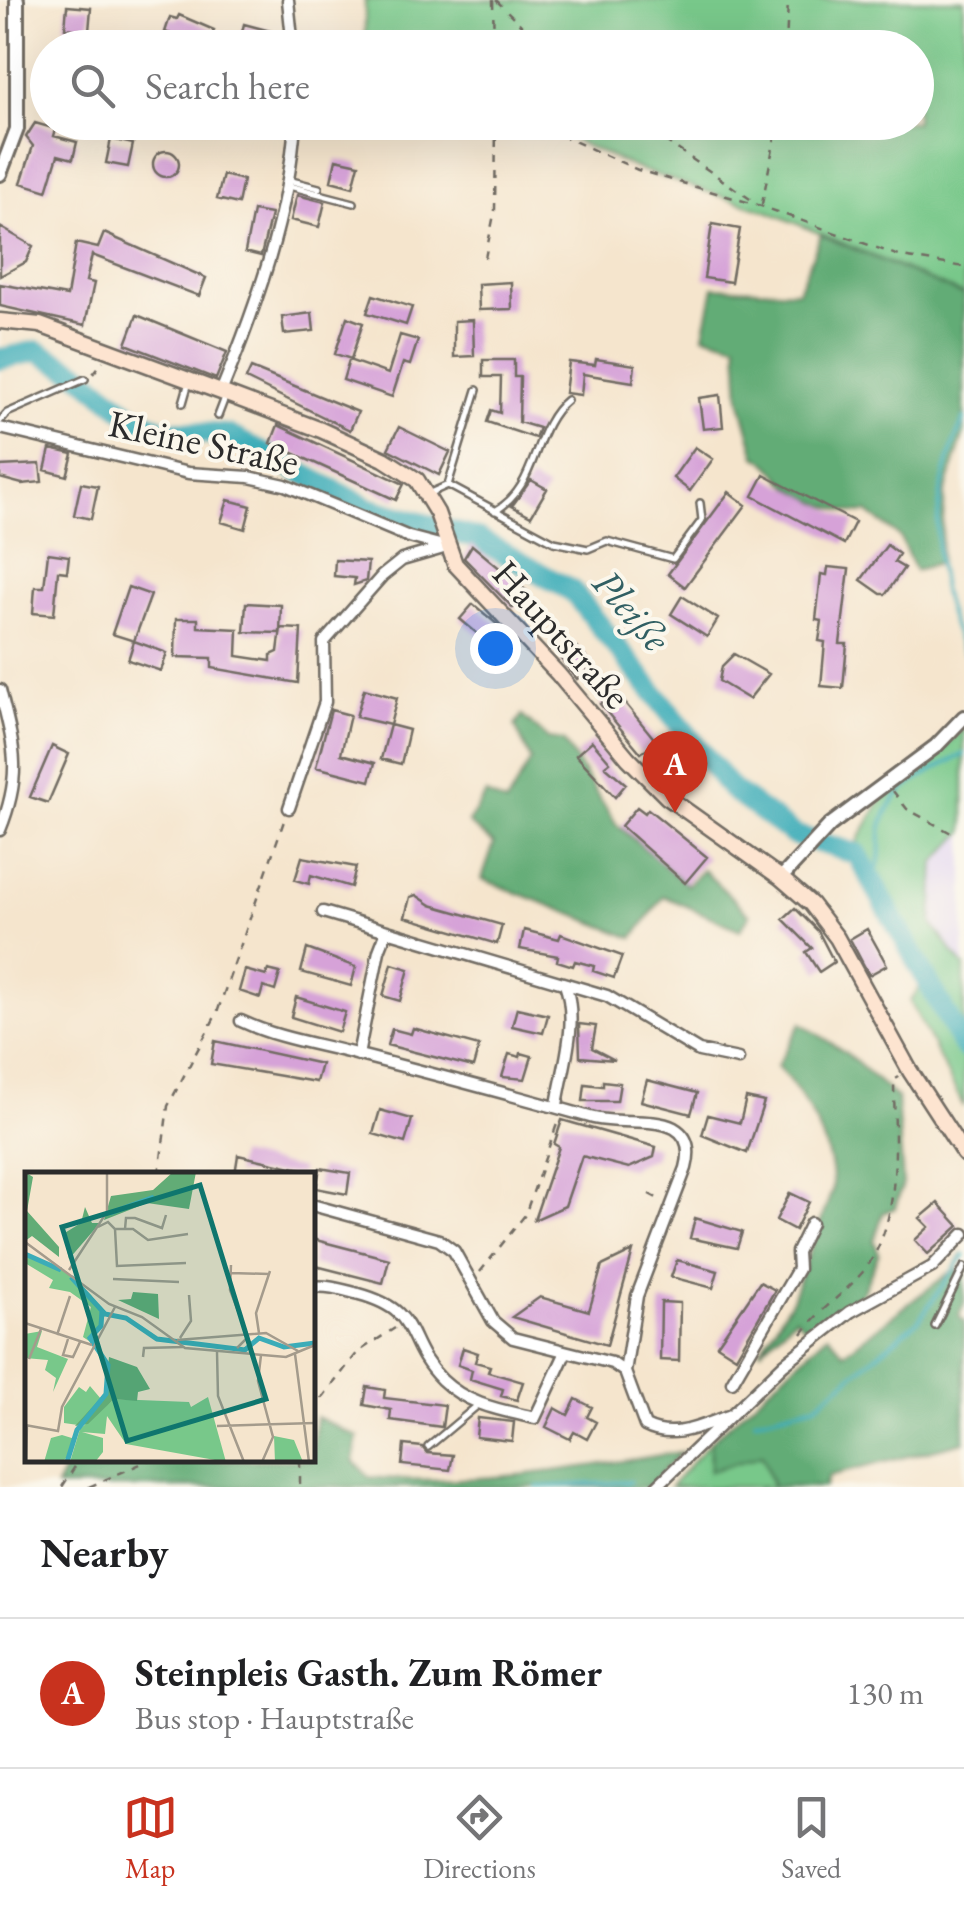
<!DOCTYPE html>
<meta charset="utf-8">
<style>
body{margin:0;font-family:"EB Garamond",serif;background:#f2f2f2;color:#202124}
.you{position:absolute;left:495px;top:648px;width:35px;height:35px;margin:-25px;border:8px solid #fff;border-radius:50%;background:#1a73e8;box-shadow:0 0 0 15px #1a73e833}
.badge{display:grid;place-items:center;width:65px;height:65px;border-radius:50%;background:#c8321e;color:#fff;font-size:32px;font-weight:700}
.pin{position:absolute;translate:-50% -82px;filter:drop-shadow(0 2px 5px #0008)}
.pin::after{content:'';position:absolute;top:52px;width:35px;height:30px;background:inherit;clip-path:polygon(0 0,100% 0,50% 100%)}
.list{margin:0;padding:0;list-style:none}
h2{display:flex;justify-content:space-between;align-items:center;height:130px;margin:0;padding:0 40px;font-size:42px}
h2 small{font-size:32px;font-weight:400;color:#757577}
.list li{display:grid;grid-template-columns:65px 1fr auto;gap:30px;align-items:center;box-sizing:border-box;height:150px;padding:0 40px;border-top:2px solid #e0e0e0}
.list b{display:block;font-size:38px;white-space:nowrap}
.list p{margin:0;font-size:32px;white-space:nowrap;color:#757577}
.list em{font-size:32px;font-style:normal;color:#757577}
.icon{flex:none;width:55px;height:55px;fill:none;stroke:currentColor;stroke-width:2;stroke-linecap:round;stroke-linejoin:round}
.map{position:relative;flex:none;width:964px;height:1487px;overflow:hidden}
.search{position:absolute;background:#fff;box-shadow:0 10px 40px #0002;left:30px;right:30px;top:30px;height:110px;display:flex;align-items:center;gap:25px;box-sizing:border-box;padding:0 35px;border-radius:55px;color:#757577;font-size:38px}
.sheet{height:280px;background:#fff}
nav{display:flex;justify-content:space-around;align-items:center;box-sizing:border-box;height:140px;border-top:2px solid #e0e0e0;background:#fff;font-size:28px;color:#757577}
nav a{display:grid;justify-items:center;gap:5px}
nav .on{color:#c8321e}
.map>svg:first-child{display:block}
.built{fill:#e1d4f4}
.green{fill:#78c88a;stroke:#527a5a;stroke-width:2.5}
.forest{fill:#62ac76;stroke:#466c50;stroke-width:2.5}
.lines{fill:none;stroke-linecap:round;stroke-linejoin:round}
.stream{stroke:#3bacb8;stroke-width:4}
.river{stroke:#3bacb8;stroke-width:22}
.building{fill:#d6a2d8}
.service-casing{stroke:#726c64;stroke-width:10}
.minor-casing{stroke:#726c64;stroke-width:15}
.tertiary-casing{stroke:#726c64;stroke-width:18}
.secondary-casing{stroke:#726c64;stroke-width:19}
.path{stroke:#726c64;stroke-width:2.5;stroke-dasharray:8 8;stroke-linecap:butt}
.service{stroke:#fff;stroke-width:5}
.minor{stroke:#fff;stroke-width:10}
.tertiary{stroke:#fff;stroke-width:12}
.secondary{stroke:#fde4d0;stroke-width:14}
.labels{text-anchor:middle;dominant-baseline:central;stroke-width:8;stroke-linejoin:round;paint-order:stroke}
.street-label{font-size:38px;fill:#2b2b2b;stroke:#fbf7ec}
.water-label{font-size:40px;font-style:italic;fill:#315f63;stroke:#fbf7ec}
.inset-river{fill:none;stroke:#3bacb8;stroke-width:5}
.inset-road{fill:none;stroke:#a49b8c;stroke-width:2.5}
.view{fill:#0f766e;fill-opacity:0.15;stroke:#0f766e;stroke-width:5}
.inset-edge{fill:none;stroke:#2b2b2b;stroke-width:5}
</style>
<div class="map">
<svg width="964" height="1487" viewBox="0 0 964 1487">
<rect width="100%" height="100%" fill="#fbf7ec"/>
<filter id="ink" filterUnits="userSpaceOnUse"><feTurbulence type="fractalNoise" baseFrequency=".01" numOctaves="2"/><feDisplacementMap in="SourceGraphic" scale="20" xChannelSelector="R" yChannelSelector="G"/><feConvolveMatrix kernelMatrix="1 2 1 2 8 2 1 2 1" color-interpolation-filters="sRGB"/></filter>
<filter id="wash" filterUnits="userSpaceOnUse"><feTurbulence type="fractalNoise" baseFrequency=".0048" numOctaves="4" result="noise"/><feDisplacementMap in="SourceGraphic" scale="40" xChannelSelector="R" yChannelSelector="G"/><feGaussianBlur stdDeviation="2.25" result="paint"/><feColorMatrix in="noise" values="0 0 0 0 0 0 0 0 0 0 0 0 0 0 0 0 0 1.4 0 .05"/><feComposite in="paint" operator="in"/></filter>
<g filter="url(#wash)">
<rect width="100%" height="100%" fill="#f5e5cd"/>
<path class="built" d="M964,832v135l-32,-43 3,-61z"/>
<path class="green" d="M365,0h599v295l-197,-84 -132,-43 -71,-32 -70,-3v-11h422v-74h-551z
M964,727v105l-29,31 -3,61 32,43v140l-54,-106 15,-20 -68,-139 29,-50 55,-41z
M710,1442v28l52,-15 11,32h-103z"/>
<path class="forest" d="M821,235l143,60v137l-19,61 -5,69 -25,9 -15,-34 -33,-25c-22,4 -64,-13 -82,-30 -11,-11 -13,-19 -29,-26l-16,-58 -3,-54 -33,-9 10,-48 84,4z
M522,716l26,23 15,2 54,84 70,60 16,-15 47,45 -10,15 -76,-34 -31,42 -151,-59 12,-35 -26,-21 18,-29 20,10 25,-44 -16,-34z
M801,1023l45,30 51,45 6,86 -8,24 -12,5 -9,28 5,12 -17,40 -54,37 -13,-13 -35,34 32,-52 40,-108c3,-43 -27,-95 -55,-125z
M964,1270v32l-5,14 5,6v120l-135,34 -4,11h-52l-11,-32 -52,16v-29l118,-108 16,19 105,-80z
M316,1417l42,20 -4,24 15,16c106,10 208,-9 312,-25l-33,35h-592l14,-27h242z"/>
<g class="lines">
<path class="stream" d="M964,419c-35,75 -36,160 0,234
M872,877c13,-22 7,-23 9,-45 6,-45 49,-59 83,-78
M755,1420l61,-15 103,-85 45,-65
M537,1487l93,-5"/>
<path class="river" d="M0,359l37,-8 43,23 51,41 31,15 66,5 141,73 109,31 94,52 159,198 63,46 63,19 107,193"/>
</g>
<g id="blocks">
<path class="building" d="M67,6l24,2 -2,23 -24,-3z
M179,15l35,15 -7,18 -42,-16 5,-15 7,2z
M244,24l30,8 -4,16h-32z
M35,123l21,6 -2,7 23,6 -4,17 -15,-4 -11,36 -26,-8 12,-37 -7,-9z
M111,139l22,5 -5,23 -22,-4z
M153 164a13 13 0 1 1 26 0a13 13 0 1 1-26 0Z
M336,159l23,5 -6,23 -22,-6z
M223,175l20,5 -5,24 -21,-5z
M297,195l28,7 -6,25 -28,-7z
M253,211l18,3 -10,42 -16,-4z
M712,224l28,5 -9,53 -27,-4z
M0,227l33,19 -7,16 -26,14z
M104,233l102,45 -7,18 -107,-41 -6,26 8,2 -9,42 -85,-19v-22l67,12 9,-53 22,5z
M511,282l1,27 -33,1 -1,-26z
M373,295l39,12 -6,18 -39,-12z
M312,313l2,18 -30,3 -2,-17z
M137,315l90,37 -11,27 -90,-35z
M347,317l16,6 -12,36 -16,-5z
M473,320l1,36 -20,1v-36z
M400,335l18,5 -8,25 -7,-2 -11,34 -49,-17 6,-20 39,14z
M596,359l39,6 -2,17 -50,-8 -2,21 -16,-2 4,-31 26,3z
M483,360h31v17h6l-1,45 20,6 -4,10 -48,-16 4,-12 9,3 1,-36h-18z
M251,368l107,44 -8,18 -104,-51z
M720,395l3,32 -20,2 -4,-31z
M278,425l126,59 -8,16 -125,-57z
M399,427l51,25 -11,23 -51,-26z
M695,447l18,12 -23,32 -17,-13z
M50,449l23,5 -6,22 -22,-6z
M40,464l2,18 -20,2 -22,-6v-12z
M764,475l91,47 -11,22 -91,-48z
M531,480l16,9 -16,27 -19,-10z
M81,483l17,3 -7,33 -17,-4z
M729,492l17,13 -61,82 -17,-13z
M228,500l23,6 -6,23 -24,-7z
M472,545l56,47 -15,16 -49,-50z
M887,545l12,9 -5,8 10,6 -18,26h-5l-20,-14z
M48,553l21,3 -2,16 -9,-1 -4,44 -21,-2 2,-26h9z
M335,560l33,2 -2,19 -12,4 1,-7 -21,-2z
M828,567l21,2 -9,75h7l-4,44 -22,-2 4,-44 -6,-1 3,-20 -6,-1 5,-46 6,1z
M128,587l23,8 -17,46 -22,-7z
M682,596l36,23 -11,18 -36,-23z
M246,603l35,2 -1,28 -36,-1z
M473,604l26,22 -13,15 -26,-22z
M176,619h22v8l40,2 -1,27 34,5v-6l7,-3 3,-24 20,1 -3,54 -86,-15v-10l-37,-1z
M134,641l33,12 -6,18 -33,-11z
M577,647l16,19 -16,13 -16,-20z
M734,654l35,20 -20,25 -30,-18 3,-15z
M364,689l33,9 -7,27 -34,-8z
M616,692l40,49 -15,12 -41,-49z
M331,710l19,5 -9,39 34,9 -5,18 -54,-14z
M390,725l19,5 -8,34 -20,-5z
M592,741l18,21 -5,4 21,18 -11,13 -39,-42z
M52,746l17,8 -21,49 -18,-6z
M637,807l8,6 3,-4 59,48 -22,26 -64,-57z
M302,857l54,10 -5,20 -40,-12 -2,9 -14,-4z
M416,895l15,10 71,20 -5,19 -92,-27 5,-20z
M795,908l23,23 16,31 -15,10 -13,-20 6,-4 -29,-29z
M867,929l20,36 -18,10 -19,-36z
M524,930l35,9 2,-5 61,22 -8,22 -21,-7 1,-5 -19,-5 -2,5 -16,-5 1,-5 -38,-7z
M307,949l49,18 -5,19 -50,-14z
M392,964l17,5 -9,32 -17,-5z
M245,970l21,6 2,-6 12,3 -5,18 -12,-4 -3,11 -21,-7z
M296,997l49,15 -6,20 -48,-15z
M517,1008l31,7 -5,18 -31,-7z
M579,1024l17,2 -4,22 23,12 -35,-3z
M413,1028l66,18 -6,21 -86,-22 5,-16 19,5z
M215,1041l106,23 -5,18 -105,-18z
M521,1053l11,3 -7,23 -23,-2 7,-23 11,3z
M647,1080l50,13 -6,21 -50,-13z
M603,1081l17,2 -3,18h-34l2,-17 18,2z
M746,1098l18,4 -17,51 -45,-18 6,-20 32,8z
M380,1110l32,9 -7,24 -32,-9z
M562,1120l94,27 -2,10 -25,11 -47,-12 -17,50 -31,14 25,-73 -5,-3z
M238,1155l63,14 -1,5h-65z
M320,1168l30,5 -3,21 -31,-6z
M790,1193l19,9 -14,28 -19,-10z
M938,1203l21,23 -31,28 -13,-14 14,-13 -9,-9z
M695,1218l47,14 -5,16 -47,-10z
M312,1239l77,20 -6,24 -71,-18z
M633,1251l-26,94 -95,-28 28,-20 49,14 13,-45z
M677,1260l41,11 -5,17 -42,-11z
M760,1282l15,8 -39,67 -19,-12z
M661,1302l19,1 -1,58 -19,-1z
M463,1348l15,5 -3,9 15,4 -2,6 35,10 -6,18 -16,-4 2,-7 -33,-10 2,-9 -14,-5z
M367,1387l18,3 -1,8 61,7 -3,22 -52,-7 1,-10 -27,-5z
M576,1399l16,8 -5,10 9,5 -9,17 -13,-7 -4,7 -24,-12 9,-19 13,7z
M478,1418l36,4 -2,19 -36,-4z
M404,1445l18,2 5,6 26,2 -3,15 -48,-5z"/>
</g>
</g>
<g filter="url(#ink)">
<use href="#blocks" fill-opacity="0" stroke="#726c64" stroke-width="2.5"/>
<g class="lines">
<g class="service-casing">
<path id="service" d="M288,180l31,8
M289,186l65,17
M183,403l6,-21
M218,416l8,-21
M0,421l7,-8 78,-34
M448,485l29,-95
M430,493l18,-8 106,57 34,7 19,-8 66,18 29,-39 -2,-17
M495,511c44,-24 36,-82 72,-111
M935,1326l29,-59
M428,1447l50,-42"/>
</g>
<g class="minor-casing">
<path id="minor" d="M288,0l5,48
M221,392c35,-85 68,-177 74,-270
M0,428l188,45 61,4 36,8 124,52 38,10
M0,690c14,57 23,83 0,140
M289,808l36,-106 -1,-60 58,-66 20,-16 45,-13
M323,912l284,84 92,55 39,8
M241,1021c38,18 78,23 118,34 78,20 154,40 231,62 26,8 62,0 84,11 16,9 16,25 12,40l-49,128 -12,76 20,54c29,15 58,-1 86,-11
M358,1055l21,-104 7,-18
M557,1105c6,-39 22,-82 8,-121
M312,1205l127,35 15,11 39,70 20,17 99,25 13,9
M312,1287c17,-2 31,3 47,7 65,18 42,45 83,86 26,25 59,30 93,38l30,-64
M732,1382l66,-113 -1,-17 14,-29
M656,1487l128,-123 66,-52 82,-45 32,-33"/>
</g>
<g class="tertiary-casing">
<path id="tertiary" d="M0,174l17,-45v-129
M781,878l49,-53 106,-79 28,-29"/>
</g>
<g class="secondary-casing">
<path id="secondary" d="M0,321l40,4 181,67 100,38 63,29 33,21 20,33 18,51 103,110 70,84 39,39 114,81 30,26 26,34 73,133 54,83"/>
</g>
<path class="path" d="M493,0l1,48
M496,0l48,48
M786,48l2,-48
M638,122l118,81
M496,134l67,2 75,34 123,36 141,51 62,10
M762,204l16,-82
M485,258l10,-48 1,-88
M93,374l10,-13
M687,760l16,18
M679,786l18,-15
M893,791l14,18 46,25
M159,1174l9,-68 49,-93 68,-195
M649,1194l10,5
M480,1272l45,-57 33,-94
M802,1334c15,-23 41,-39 59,-60 43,-50 33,-133 33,-194l5,-3
M312,1411l46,-59 37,-24
M300,1460v27
M62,1487l17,-27
M89,1487l60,-27"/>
<use href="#service" class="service"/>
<use href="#minor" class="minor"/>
<use href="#tertiary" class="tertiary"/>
<use href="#secondary" class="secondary"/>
</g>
</g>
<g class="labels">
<g class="street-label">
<text transform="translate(204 442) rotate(12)">Kleine Straße</text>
<text transform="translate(562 634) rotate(48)">Hauptstraße</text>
</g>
<g class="water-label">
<text transform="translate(632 610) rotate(49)">Pleiße</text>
</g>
</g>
<g transform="translate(25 1172)">
<rect width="290" height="290" fill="#f5e5cd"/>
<path d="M0,80l42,20 24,23 14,20 -13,28 -9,-6 8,-30 -21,-15 -21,-4 4,-8 -28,-17zM17,159l-5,16 31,12 -15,33 3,-14 -11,-8 3,-10 -23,-2v-24zM65,214l11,13 -23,26 -14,-2v-16l15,-20 7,5zM183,225l18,65 -100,-18 -19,-28 -2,18 -23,-2 21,6v14l-8,10h-25l10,-33 34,-30 75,3 2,5zM37,263l13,4 -4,12 -8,11h-19l7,-24zM249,264l20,4 9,22h-28z" fill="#78c88a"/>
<path d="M0,0l8,5 -6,34 32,36v10l-27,-21 -7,5zM148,0h23l-7,37 -42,-6 -43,17 7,-24 42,-6zM60,35l7,16h8l-31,36 -6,-25 18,-11zM108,120l25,2 1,25 -41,-19 13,-1zM84,185l28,10 13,22 -12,3 -1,9 -23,-2 -26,25 -13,2 30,-33z" fill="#62ac76"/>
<path class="inset-river" d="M85,41l44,-16M0,82l36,16M46,105l34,37 21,4 31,21 88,11 14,-12 25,9 31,-4M42,290l10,-32 29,-36 2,-29 -18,-27 11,-12 1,-15"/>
<path class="inset-road" d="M73,55l10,-5 7,7 2,37 69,-3M90,57h18l15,11 40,-6M100,57l1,-11h9l27,10 4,-13M0,70l84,62 33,13 43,31 101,9 29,-12M206,93l-1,25 18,47 -11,11M44,98l38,-58v-40M205,101l39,1M88,107l66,3M0,151l67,22M234,161l-3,-20 14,-42M32,163l13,-39M155,166l11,-17 -2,-26M43,167l-5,16 10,2 7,-15M152,168l89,-7 32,18M192,180l1,44 26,66M270,182l14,108M236,183l-3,26 15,56 -11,25M118,185l1,-9 39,-1M4,187l12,-30M0,253l33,6 4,-24 53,-100M192,254l98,-3M1,290l1,-37"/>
<path class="view" d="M175,13l66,214 -139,42 -65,-214z"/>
<rect width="290" height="290" class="inset-edge"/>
</g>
</svg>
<div class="you"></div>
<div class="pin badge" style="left:675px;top:813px">A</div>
<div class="search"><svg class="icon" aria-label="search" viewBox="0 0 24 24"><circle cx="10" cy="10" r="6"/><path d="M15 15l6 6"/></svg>Search here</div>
</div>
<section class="sheet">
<h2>Nearby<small></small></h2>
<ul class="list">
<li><span class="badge">A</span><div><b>Steinpleis Gasth. Zum Römer</b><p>Bus stop · Hauptstraße</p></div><em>130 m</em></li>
</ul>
</section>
<nav>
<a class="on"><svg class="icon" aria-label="map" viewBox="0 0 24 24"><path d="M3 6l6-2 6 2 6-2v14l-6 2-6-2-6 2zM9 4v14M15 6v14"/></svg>Map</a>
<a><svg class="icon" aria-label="directions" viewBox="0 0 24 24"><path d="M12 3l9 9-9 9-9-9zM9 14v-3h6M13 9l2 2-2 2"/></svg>Directions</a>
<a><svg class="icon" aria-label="saved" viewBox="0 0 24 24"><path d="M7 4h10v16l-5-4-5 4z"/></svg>Saved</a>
</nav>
